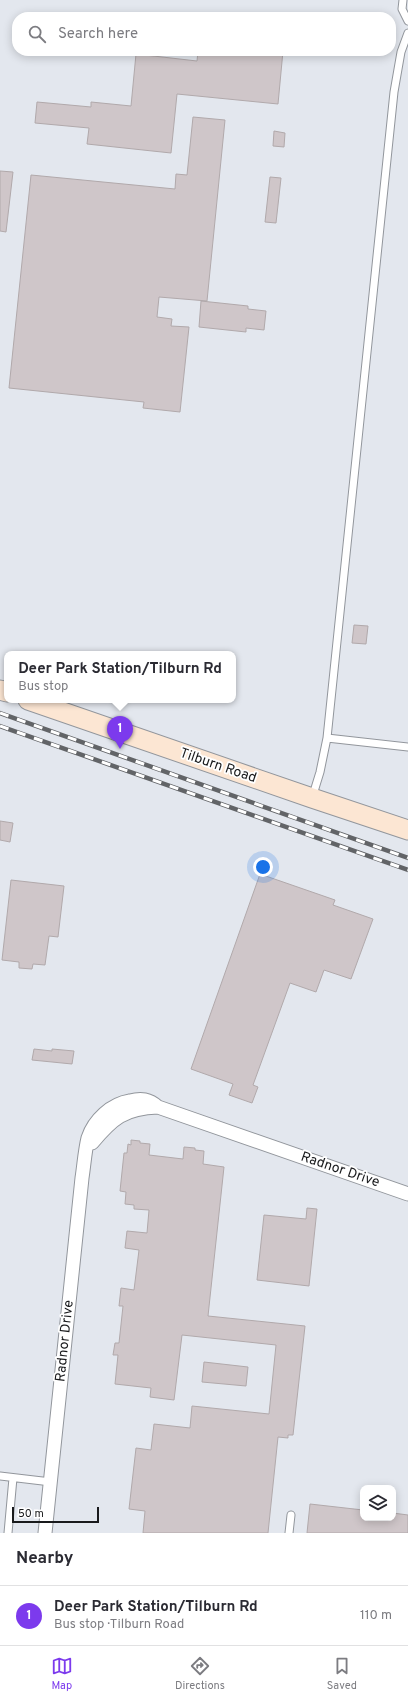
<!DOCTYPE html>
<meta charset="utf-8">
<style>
body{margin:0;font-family:Overpass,sans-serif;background:#f2f2f3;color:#2b2b33}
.controls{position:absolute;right:12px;bottom:12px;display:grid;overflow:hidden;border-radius:8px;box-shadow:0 2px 10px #0003}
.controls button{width:36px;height:36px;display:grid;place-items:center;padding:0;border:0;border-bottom:1px solid #e1e1e2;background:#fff;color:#2b2b33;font:20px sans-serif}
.scale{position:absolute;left:12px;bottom:10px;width:87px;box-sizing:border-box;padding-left:4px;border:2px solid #191a1c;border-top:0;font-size:11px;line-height:14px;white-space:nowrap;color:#191a1c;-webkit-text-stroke:3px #fff;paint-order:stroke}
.you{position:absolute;left:263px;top:867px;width:14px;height:14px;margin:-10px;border:3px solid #fff;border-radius:50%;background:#1a73e8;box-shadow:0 0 0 6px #1a73e833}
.badge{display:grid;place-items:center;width:26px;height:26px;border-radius:50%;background:#7c3aed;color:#fff;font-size:13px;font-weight:700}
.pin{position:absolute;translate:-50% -33px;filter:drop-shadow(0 1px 2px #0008)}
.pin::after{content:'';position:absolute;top:21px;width:14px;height:12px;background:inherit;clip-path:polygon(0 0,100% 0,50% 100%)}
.popup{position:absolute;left:4px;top:651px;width:232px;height:52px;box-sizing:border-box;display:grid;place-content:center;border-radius:8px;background:#fff;filter:drop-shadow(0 1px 3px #0005);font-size:13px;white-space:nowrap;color:#7c7c81}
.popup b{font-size:15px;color:#2b2b33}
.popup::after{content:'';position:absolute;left:50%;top:100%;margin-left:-8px;border:8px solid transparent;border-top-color:#fff}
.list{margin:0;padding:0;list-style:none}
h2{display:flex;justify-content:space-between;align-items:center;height:52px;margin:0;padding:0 16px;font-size:17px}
h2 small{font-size:13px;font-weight:400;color:#7c7c81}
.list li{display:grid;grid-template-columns:26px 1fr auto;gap:12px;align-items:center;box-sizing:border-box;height:60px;padding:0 16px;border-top:1px solid #e1e1e2}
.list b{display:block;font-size:15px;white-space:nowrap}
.list p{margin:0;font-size:13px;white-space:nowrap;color:#7c7c81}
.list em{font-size:13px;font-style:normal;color:#7c7c81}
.icon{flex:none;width:22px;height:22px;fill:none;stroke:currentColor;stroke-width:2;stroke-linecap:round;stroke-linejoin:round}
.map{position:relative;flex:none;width:408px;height:1533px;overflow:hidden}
.search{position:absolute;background:#fff;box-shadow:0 2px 10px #0003;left:12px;right:12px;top:12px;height:44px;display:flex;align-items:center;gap:10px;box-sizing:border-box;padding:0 14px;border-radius:16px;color:#7c7c81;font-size:15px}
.sheet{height:112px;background:#fff}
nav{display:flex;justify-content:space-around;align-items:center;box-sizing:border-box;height:56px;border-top:1px solid #e1e1e2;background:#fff;font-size:11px;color:#7c7c81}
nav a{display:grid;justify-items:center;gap:2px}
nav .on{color:#7c3aed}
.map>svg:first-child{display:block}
.building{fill:#cfc6c9;stroke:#b1a9ab}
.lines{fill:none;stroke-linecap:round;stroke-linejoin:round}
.lane-casing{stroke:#92969c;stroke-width:9}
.street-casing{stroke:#92969c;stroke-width:15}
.secondary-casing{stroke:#92969c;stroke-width:21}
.lane{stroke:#fff;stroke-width:7}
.street{stroke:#fff;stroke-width:13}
.secondary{stroke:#fce6d3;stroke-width:19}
.rail-casing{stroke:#626467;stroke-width:4.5}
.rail{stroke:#fff;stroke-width:3;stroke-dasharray:9;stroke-linecap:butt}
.labels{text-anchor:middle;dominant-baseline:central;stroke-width:3.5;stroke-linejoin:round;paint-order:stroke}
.street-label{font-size:14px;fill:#191a1c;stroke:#fff}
</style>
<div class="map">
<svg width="408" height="1533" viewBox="0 0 408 1533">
<rect width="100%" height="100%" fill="#e3e7ee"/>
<path class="building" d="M198,51h85l-5,53 -101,-10 -6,59 -84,-9 2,-16 -54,-5 2,-21 54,5v-5l40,4 5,-52 61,7z
M193,117l32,3 -18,181 -48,-4 -2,20 15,2 -1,7 18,1 -9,85 -37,-4 1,-6 -135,-14 22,-213 144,14 1,-15 11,1z
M274,131l11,2 -1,14 -11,-1z
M0,171l13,1 -7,60 -6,-1z
M270,177l11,1 -5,45 -11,-1z
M201,301l47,5v3l18,2 -2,19 -18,-2v4l-47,-5z
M354,625l14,1 -2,18 -14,-1z
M0,821l13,2 -3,19 -10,-2z
M260,874l75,26 -2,5 40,14 -22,60 -27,-9 -8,22 -26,-9 -37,102 5,2 -6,16 -23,-8 4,-11 -42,-15z
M11,880l53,6 -6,51 -9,-1 -4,29 -12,-1 -1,5 -13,-1v-6l-17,-2z
M34,1049l18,2v-2l22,2 -2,13 -40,-4z
M131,1140l9,1v2l10,1 -1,11 34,4 1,-12 11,1v2l9,1 -1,13 21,3 -16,149 97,10 -12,109h-5v3l-10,-1 -10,96h-125l2,-22 -16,-2 7,-61 15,2 3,-26 36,4 2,-22 77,8 7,-69 -94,-10 -8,65 -24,-3 1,-9 -36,-4 3,-29h-5l2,-12h4l4,-37h-4l2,-18 13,2 5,-40 -14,-2 2,-17 20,2 2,-23 -15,-1v-4l-9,-1 1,-12 -6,-1 4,-38h3l1,-9 3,1z
M307,1208l10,1 -8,77 -52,-6 7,-65 42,4z
M204,1362l44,5 -2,19 -44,-4z
M310,1504l53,6v8h30v-5l15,2v18h-101z"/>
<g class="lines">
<g class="lane-casing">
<path id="lane" d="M403,0l-1,9 6,12
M327,738l81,9
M312,798l8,-26 7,-34 67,-646 7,-40 7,-19
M0,1476l51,6
M8,1533l5,-55
M289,1533l2,-18"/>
</g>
<g class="street-casing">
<path id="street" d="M92,1143c20,-24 32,-35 66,-36l250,87
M45,1533l37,-355c2,-13 3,-28 6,-40 6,-18 23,-34 42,-37 11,-3 19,-2 28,6"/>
</g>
<g class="secondary-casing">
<path id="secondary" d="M0,690l7,2
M28,700l284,98 96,32"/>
</g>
<use href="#lane" class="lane"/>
<use href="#street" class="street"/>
<use href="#secondary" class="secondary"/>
<g class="rail-casing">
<path id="rail" d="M0,713l408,145
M0,726l408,144"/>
</g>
<use href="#rail" class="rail"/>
</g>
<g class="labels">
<g class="street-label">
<text transform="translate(218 766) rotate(19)">Tilburn Road</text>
<text transform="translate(340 1170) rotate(19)">Radnor Drive</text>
<text transform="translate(65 1341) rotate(-84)">Radnor Drive</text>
</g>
</g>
</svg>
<div class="controls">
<button><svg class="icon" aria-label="layers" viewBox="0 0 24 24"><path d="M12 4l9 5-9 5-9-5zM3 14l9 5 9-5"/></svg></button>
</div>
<div class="scale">50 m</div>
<div class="you"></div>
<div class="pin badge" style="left:120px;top:749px">1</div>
<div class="popup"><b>Deer Park Station/Tilburn Rd</b>Bus stop</div>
<div class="search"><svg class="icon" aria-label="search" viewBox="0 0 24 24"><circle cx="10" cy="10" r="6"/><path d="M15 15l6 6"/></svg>Search here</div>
</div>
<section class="sheet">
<h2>Nearby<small></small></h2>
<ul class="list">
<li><span class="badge">1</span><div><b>Deer Park Station/Tilburn Rd</b><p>Bus stop · Tilburn Road</p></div><em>110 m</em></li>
</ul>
</section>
<nav>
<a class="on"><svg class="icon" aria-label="map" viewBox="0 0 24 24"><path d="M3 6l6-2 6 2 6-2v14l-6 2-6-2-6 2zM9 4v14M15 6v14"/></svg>Map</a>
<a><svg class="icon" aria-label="directions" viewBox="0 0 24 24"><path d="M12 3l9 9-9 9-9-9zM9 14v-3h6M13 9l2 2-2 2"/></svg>Directions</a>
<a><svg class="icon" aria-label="saved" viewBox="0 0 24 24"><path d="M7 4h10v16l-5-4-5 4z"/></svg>Saved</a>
</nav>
